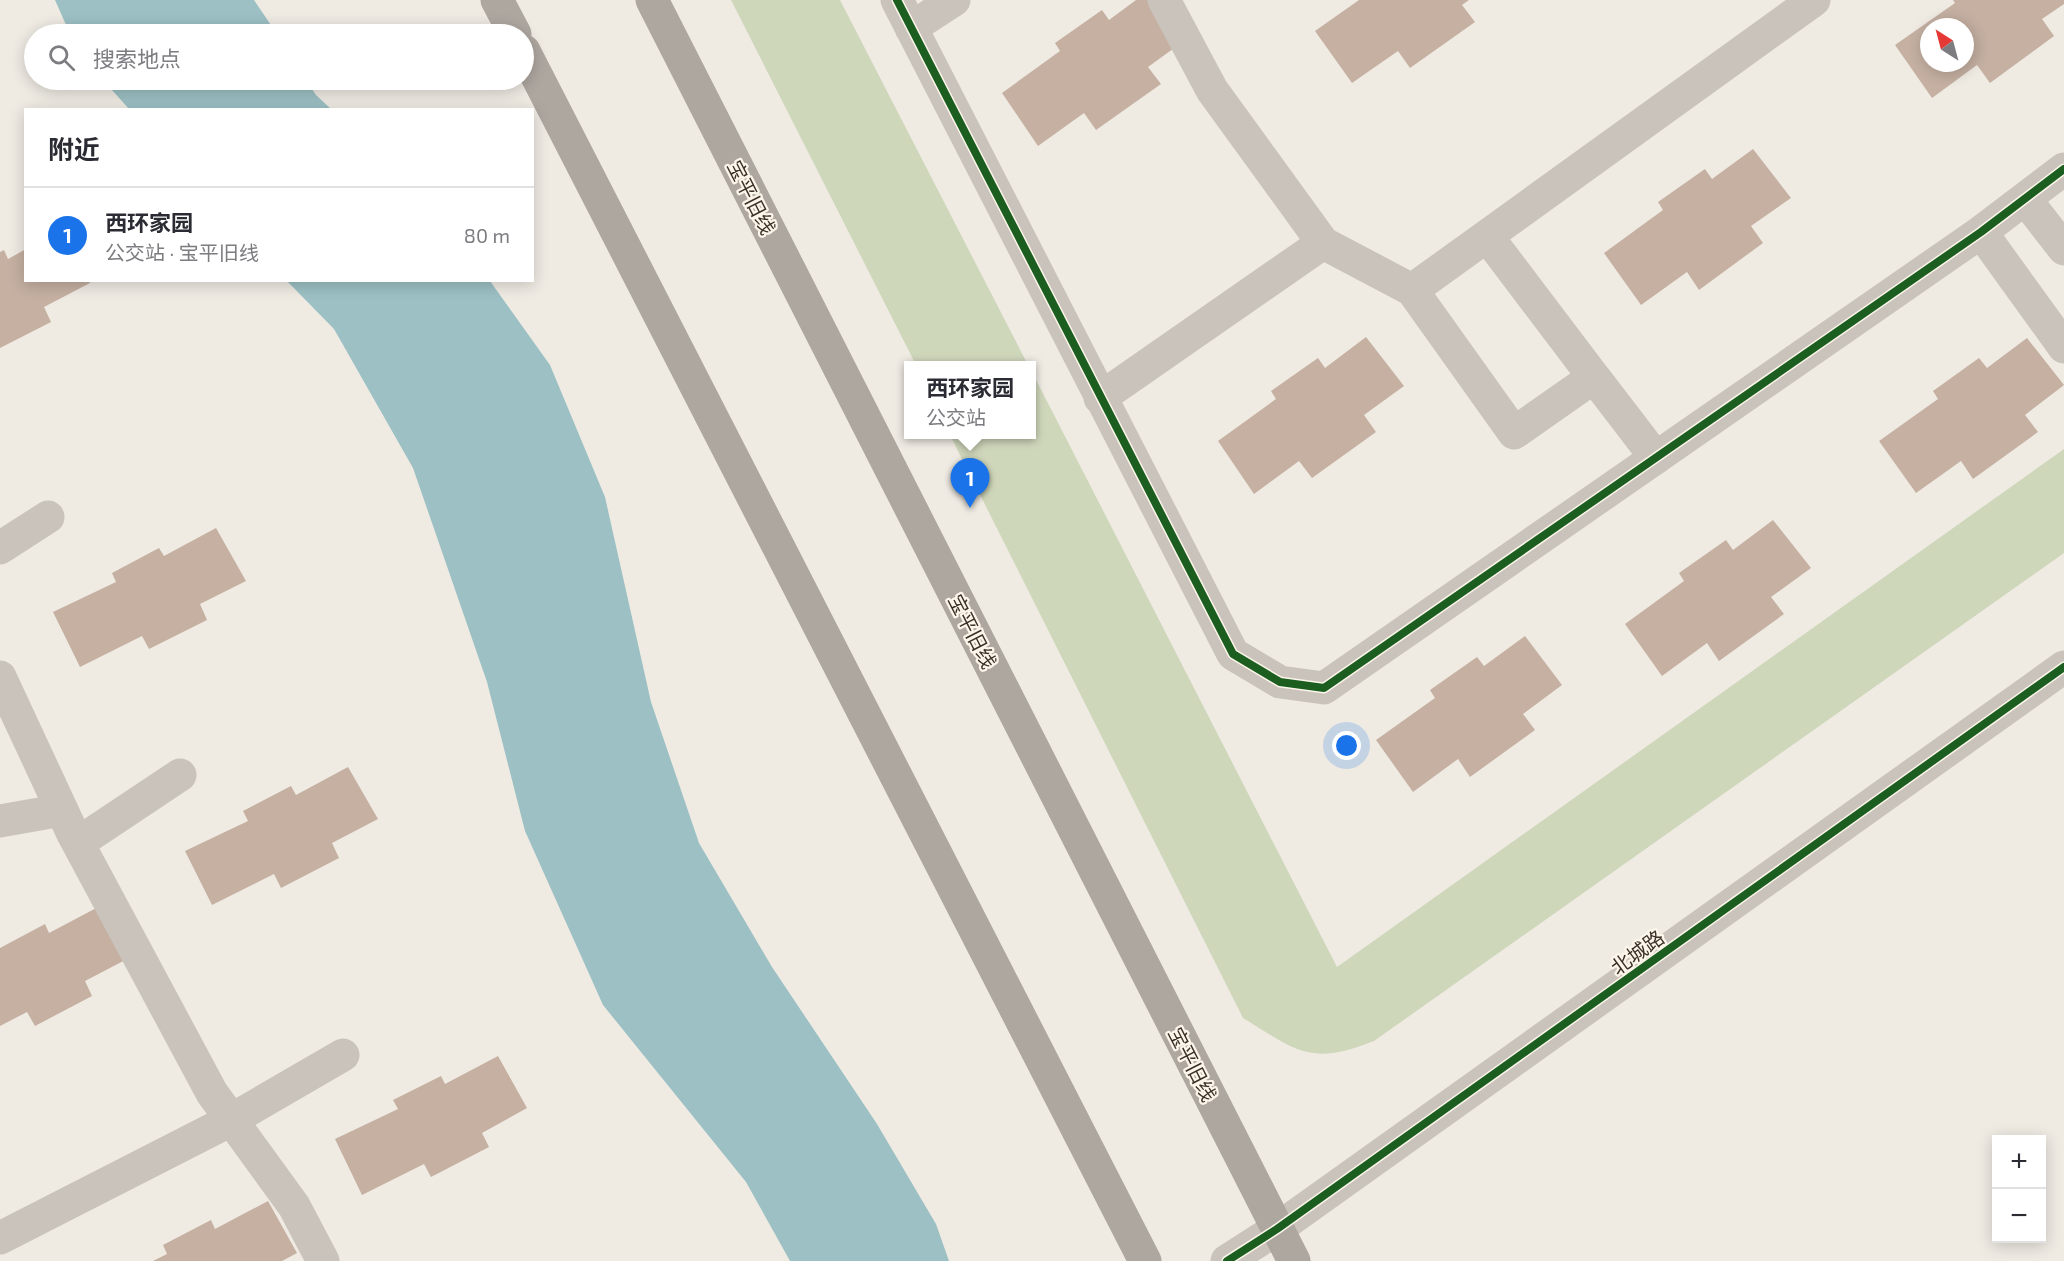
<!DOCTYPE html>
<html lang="zh">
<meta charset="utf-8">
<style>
body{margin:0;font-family:"Exo 2","Noto Sans SC",sans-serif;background:#f7f7f7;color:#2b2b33}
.controls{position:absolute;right:18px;bottom:18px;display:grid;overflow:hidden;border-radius:0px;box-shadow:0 3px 15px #0003}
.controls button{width:54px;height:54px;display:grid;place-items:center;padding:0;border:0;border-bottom:2px solid #e1e1e2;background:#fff;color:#2b2b33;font:30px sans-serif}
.compass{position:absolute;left:1920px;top:18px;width:54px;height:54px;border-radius:50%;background:#fff;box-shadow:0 3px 15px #0003;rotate:324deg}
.you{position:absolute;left:1347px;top:746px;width:21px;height:21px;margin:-15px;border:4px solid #fff;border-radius:50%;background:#1a73e8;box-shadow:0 0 0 9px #1a73e833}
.badge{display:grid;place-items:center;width:39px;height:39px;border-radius:50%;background:#1a73e8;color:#fff;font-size:20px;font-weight:700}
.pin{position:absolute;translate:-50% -50px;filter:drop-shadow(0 2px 3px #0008)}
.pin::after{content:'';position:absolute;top:32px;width:21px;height:18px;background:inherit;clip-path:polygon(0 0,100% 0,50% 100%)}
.popup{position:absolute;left:904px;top:361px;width:132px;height:78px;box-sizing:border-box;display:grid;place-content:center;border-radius:0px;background:#fff;filter:drop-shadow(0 2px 4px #0005);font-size:20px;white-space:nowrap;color:#7c7c81}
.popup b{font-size:22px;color:#2b2b33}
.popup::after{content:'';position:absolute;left:50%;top:100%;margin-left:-12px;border:12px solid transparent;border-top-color:#fff}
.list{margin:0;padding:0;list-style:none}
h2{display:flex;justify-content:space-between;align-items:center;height:78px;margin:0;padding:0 24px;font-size:26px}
h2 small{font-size:20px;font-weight:400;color:#7c7c81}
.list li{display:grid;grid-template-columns:39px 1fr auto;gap:18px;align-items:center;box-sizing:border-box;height:96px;padding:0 24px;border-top:2px solid #e1e1e2}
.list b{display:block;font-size:22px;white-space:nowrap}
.list p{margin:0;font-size:20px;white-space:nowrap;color:#7c7c81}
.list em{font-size:20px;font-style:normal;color:#7c7c81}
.icon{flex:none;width:33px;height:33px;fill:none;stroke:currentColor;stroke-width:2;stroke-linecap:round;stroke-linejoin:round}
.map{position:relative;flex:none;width:2064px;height:1261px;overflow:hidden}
.search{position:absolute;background:#fff;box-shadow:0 3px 15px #0003;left:24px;top:24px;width:510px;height:66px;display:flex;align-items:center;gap:15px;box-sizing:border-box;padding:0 21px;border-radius:33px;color:#7c7c81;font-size:22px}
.panel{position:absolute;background:#fff;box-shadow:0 3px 15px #0003;left:24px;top:108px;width:510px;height:174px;border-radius:0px}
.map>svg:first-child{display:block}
.green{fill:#cfd7bb}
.water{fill:#9cc0c4}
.building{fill:#c5b0a2;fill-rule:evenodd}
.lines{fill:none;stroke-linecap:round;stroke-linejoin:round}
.minor{stroke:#c9c3bb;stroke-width:33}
.tertiary{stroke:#c9c3bb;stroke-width:33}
.primary{stroke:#aea7a0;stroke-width:33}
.cycleway-casing{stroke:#fcf5ea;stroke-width:11}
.cycleway{stroke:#1b5e20;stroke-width:8}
.labels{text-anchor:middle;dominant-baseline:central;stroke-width:4.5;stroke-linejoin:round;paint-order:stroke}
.street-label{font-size:20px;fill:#3b3028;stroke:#fcf5ea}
</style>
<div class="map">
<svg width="2064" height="1261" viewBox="0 0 2064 1261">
<rect width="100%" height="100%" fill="#efebe3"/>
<path class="green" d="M731,0h109l188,365h-112z
M1032,372l305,595 727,-518v104l-690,488c-64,25 -76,11 -131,-23l-293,-583 82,-1z"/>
<path class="water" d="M55,0h199l23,34h-207z
M103,80h203l10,15 15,14h-202z
M287,281h203l60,84 55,132 46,205 48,141 73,124 105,157 59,100 13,37h-159l-44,-79 -143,-177 -78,-174 -38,-149 -74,-214 -79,-139z"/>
<path class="building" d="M1136,0h22l30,38 -40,29 13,17 -65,46 -12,-17 -46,33 -36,-53 58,-42 -5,-8 47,-33 7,10z
M1359,0h110l-7,5 13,17 -65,46 -12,-17 -46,32 -37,-52z
M1953,0h111v4l-22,15 12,17 -64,47 -13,-18 -45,33 -37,-53 60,-42zM1929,27h36v36h-36z
M1753,149l38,49 -40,28 12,17 -64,47 -12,-18 -46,33 -37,-52 59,-43 -5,-8 47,-33 7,10z
M26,249v31h62l2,3 -46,24 7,15 -51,26v-96l4,-2 4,9z
M1366,337l38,49 -40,29 12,17 -64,46 -13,-17 -45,33 -36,-53 58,-42 -5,-8 47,-33 7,10z
M2027,338l37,47 -39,30 13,17 -65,47 -12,-18 -45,32 -37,-52 59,-42 -5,-8 46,-33 8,10z
M1773,520l38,48 -40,29 13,17 -65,47 -12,-18 -45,33 -37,-52 59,-43 -5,-8 47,-33 7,10z
M216,528l30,53 -46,23 7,16 -58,29 -7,-13 -62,31 -27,-55 63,-30 -4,-9 47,-25 5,8z
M1525,636l37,49 -39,29 12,16 -65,47 -12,-18 -45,33 -37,-52 59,-42 -5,-8 47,-33 7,9z
M348,767l30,52 -46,24 7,15 -58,30 -7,-14 -62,31 -27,-54 63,-30 -5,-10 48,-25 5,9z
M102,905l29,52 -46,24 7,15 -57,30 -8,-14 -27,14v-78l45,-24 4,9z
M498,1056l29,52 -45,25 7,14 -58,30 -7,-13 -62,31 -27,-56 63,-30 -5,-9 48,-24 4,8z
M268,1201l29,52 -15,8h-129l14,-7 -4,-9 48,-25 4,9z"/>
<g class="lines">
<path class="minor" d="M897,0l336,654 47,28 44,6 657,-456 83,-63
M1164,0l48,90 111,153 89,47 102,143 80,-56 62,81
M911,28l43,-28
M2026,200l38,49
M1981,232l83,115
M1487,236l112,148
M1412,290l402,-290
M1100,398l223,-155
M0,548l48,-31
M0,677l73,157 139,259 82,113 29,55
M0,821l62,-11
M78,843l102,-68
M0,1238l231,-118 112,-65"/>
<path class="tertiary" d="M1227,1261l50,-32 787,-562"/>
<path class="primary" d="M497,0l18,34
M652,0l642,1261
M524,51l621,1210"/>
<g class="cycleway-casing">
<path id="cycleway" d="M897,0l336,654 47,28 44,6 657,-456 83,-63
M1227,1261l50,-32 787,-562"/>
</g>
<use href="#cycleway" class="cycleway"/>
</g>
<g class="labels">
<g class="street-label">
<text transform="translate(752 197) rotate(63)">宝平旧线</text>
<text transform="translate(973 631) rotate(63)">宝平旧线</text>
<text transform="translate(1637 952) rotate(-36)">北城路</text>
<text transform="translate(1193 1064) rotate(63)">宝平旧线</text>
</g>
</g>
</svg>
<div class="controls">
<button>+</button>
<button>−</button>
</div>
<svg class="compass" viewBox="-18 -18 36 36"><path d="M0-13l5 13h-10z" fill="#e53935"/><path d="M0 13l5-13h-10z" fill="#7c7c81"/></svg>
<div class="you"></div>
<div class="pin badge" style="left:970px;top:508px">1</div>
<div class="popup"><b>西环家园</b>公交站</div>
<div class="search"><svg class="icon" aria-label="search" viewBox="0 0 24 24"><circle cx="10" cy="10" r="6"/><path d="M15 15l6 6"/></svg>搜索地点</div>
<section class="panel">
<h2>附近<small></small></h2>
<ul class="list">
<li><span class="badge">1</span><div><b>西环家园</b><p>公交站 · 宝平旧线</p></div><em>80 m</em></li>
</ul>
</section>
</div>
